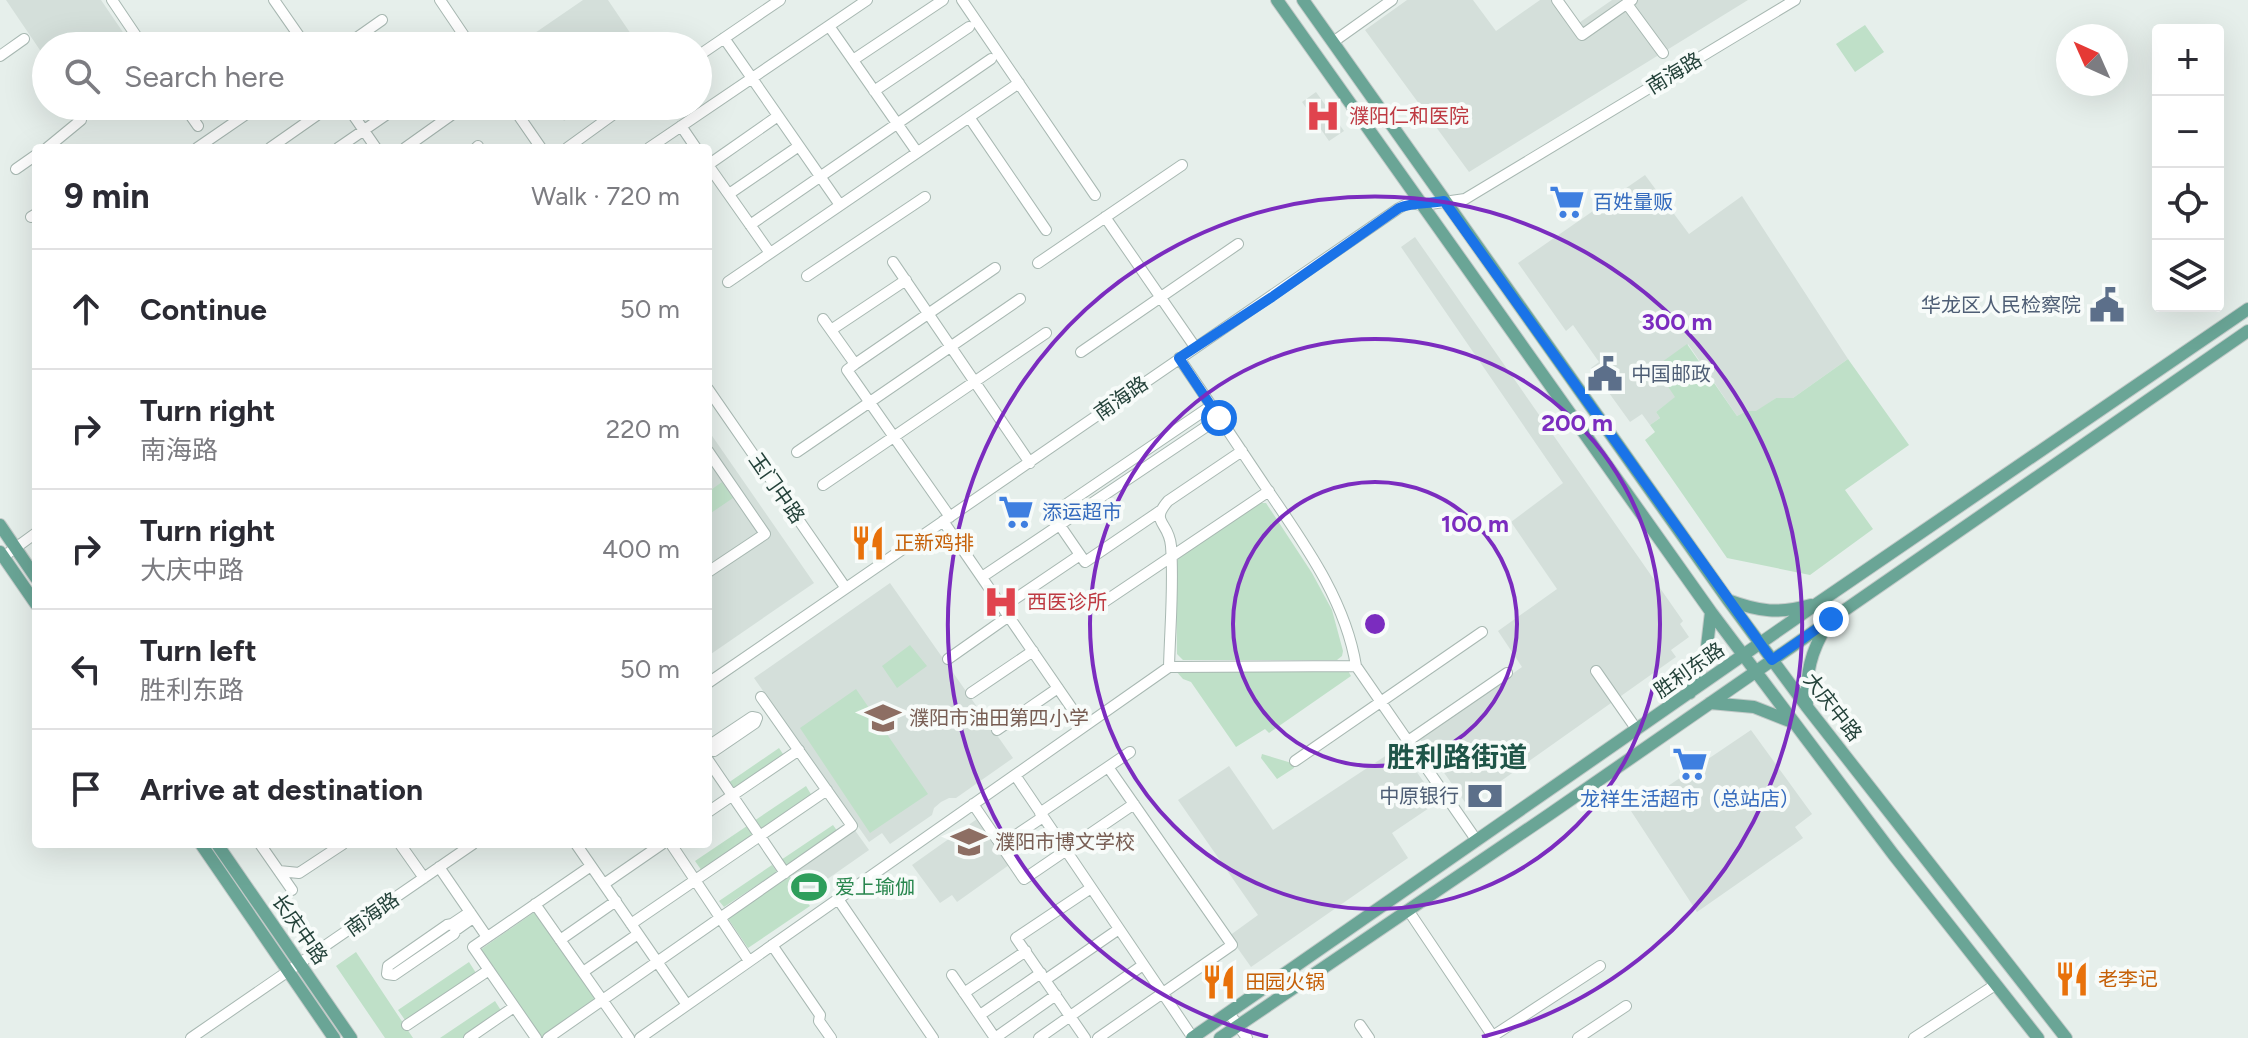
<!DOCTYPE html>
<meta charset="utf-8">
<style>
body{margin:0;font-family:Figtree,"Noto Sans SC",sans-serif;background:#f7f7f7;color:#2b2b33}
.controls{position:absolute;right:24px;top:24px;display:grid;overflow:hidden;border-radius:8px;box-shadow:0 8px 32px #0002}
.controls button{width:72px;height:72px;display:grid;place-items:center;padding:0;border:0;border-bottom:2px solid #e1e1e2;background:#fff;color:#2b2b33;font:40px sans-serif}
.compass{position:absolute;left:2056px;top:24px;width:72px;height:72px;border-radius:50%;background:#fff;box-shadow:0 8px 32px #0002;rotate:315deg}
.stop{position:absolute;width:24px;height:24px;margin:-18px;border:6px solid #1a73e8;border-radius:50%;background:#fff}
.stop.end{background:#1a73e8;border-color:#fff;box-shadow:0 2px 8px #0008}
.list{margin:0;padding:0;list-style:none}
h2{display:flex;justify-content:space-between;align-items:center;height:104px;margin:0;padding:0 32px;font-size:34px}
h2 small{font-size:26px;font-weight:400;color:#7c7c81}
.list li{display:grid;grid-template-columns:52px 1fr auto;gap:24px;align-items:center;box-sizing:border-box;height:120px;padding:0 32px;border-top:2px solid #e1e1e2}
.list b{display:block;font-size:30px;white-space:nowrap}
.list p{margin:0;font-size:26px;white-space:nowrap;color:#7c7c81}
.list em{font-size:26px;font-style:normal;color:#7c7c81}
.icon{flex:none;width:44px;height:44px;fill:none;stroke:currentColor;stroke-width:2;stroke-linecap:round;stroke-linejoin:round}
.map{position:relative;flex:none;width:2248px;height:1038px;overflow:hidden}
.search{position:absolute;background:#fff;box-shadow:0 8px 32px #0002;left:32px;top:32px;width:680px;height:88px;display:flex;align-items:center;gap:20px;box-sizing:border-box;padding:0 28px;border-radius:44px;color:#7c7c81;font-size:30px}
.panel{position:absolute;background:#fff;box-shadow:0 8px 32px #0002;left:32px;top:144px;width:680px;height:704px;border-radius:8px}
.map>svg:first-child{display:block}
.built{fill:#d4dfda}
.green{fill:#bfe0c8}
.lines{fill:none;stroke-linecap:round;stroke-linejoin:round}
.minor-casing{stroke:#a8b8b2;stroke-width:12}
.major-casing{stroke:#c2cac8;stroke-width:14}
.minor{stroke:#fff;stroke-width:10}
.major{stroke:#6aa596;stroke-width:12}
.route{stroke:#1a73e8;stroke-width:10}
.ring{fill:none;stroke:#7b2cbf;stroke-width:4}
.labels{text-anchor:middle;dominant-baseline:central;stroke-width:8;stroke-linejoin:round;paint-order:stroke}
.street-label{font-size:20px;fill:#24423a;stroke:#f7fbf9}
.health-label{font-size:20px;fill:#be3a42;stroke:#f7fbf9;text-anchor:start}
.shop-label{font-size:20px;fill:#366cbe;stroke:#f7fbf9;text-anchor:start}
.service-label{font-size:20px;fill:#4e5e75;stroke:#f7fbf9;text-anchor:end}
.food-label{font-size:20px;fill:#c56008;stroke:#f7fbf9;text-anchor:start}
.education-label{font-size:20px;fill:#785e54;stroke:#f7fbf9;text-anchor:start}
.leisure-label{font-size:20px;fill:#27864d;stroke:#f7fbf9;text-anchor:start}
.district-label{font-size:28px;font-weight:bold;fill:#1f5548;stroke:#f7fbf9}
.centre{fill:#7b2cbf;stroke:#f7fbf9;stroke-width:4}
.ring-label{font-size:24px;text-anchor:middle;font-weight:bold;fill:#7b2cbf;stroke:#f7fbf9;stroke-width:8;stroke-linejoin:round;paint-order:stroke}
</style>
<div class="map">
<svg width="2248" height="1038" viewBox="0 0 2248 1038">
<rect width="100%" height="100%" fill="#e6efeb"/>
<path class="built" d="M6,0h95l30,44 -3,2h-82v13z
M583,0h25l31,46h-123z
M1407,0h66l23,31 44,-31h13l20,27 39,-27h136l-279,172 -104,-142z
M1316,92l28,39 -15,10 -27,-39z
M554,106h32l-22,15z
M1645,175l44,59 53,-38 106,163 -55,39h-17l-20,14 -10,-1 -9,5 -49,-72 -12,53 -20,15 4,6 -10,7 -8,-11 -12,8 -39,-54 8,-6 -26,-37 -7,6 -48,-68z
M1415,237l268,384 -3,3 9,13 -18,13 5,7 -209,148 -47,-66 102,-72 -24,-36 59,-42 -46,-67 52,-39 -162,-236z
M708,430l106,153 -106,73z
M890,583l123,175 -57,40h-7l-8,4 -7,6 -2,7 -42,29 -8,-11 -13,9 -115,-164z
M1751,730l61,84 -17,13 8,11 -106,74 -66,-101z
M1399,747l39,55 -46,31 16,25 -157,109 -22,-31 29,-21 -80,-115 51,-34 44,64z
M977,819l32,46 -52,37 -5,-7 -12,8 -28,-38z
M854,829l15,21 -63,44 -15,-22z"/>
<path class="green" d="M1865,25l19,27 -29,20 -19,-28z
M1687,344l50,72 9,-5h10l20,-13h17l55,-39 61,86 -64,45 28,39 -63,46 -83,-17 -82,-118 10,-8 -5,-7 10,-7 -4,-6 19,-15 -20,-30z
M722,482l11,16 -25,17v-23z
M1260,503h6l46,70 20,37 11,41 -1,5 -5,4h-154l-6,-6 -1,-92 3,-4z
M910,645l17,21 -30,22 -15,-22z
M1347,669l4,7 -82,57 -4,-4 -29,18 -45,-65 -8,-3 -7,-8z
M856,689l72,105 -58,39 -70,-105z
M779,748l6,9 -51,35 -6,-9z
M1262,754l33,10 -1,4 -17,11 -16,-21z
M806,786l6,10 -51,35 -7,-10z
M833,825l5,7 -53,35 -4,-7z
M747,826l7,9 -52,36 -7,-10z
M772,865l5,7 -53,35 -5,-6z
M788,874l22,32 -62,42 -21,-31z
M536,911l62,87 -56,40 -62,-88z
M356,952l57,86h-28l-49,-72z
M469,962l7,11 -71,47 -7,-10z
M495,1001l7,11 -39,26h-23z"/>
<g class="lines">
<g class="minor-casing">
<path id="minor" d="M112,0l31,46
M274,0l32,46
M440,0l31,46
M962,0l133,195
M1557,0l25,35 50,-35
M1627,4l36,49
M829,26l88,126
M724,38l116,167
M1333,42l59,-42
M345,46l37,-26
M0,56l24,-17
M698,56l82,-56
M853,60l90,-60
M874,91l95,-64
M184,106l14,20
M347,106l29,42
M512,106l29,42
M969,117l77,113
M681,126l15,22
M47,148l34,-28
M197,148l61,-42
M270,148l60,-42
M338,148l61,-42
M405,148l52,-37
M476,148l2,-2
M567,148l58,-42
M649,148l218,-148
M708,165l62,88
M708,165l70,-49
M16,169l20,-14
M729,194l70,-48
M31,217l5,-3
M1105,217l90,130
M750,225l241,-166
M893,262l137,201
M1038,263l144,-98
M807,276l118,-79
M728,282l291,-199
M823,319l32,45 -8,6 103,147
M831,330l75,-50
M1081,352l157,-108
M1179,358c29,42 57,85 86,128 37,55 80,112 91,180l121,175
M855,364l140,-96
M708,389l137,198
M708,451l57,83 -57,38
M797,452l223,-153
M823,485l223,-152
M1160,511l-75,51 -33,-48 159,-108
M943,521l141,205
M3,557l33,-24
M982,577l237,-159
M1098,606l171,-115
M1003,607l77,-52
M948,659l61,-43
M1169,667c1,-40 5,-82 2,-121 -2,-25 -22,-23 -3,-45l74,-50
M1596,671l41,59
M708,683l691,-475 10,-5 14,2 42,-6 330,-199
M971,693l62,-42
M752,717l5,1 -2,5 -41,28 -5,-1 1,-5z
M997,730l61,-42
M1408,741l99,-68
M708,760l77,113
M1295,761l187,-129
M1015,775l178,263
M973,804l51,75 110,-75
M708,812l91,-62
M1040,813l90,-61
M260,844l32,46
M400,844l24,34
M576,844l111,161
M671,844l78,117
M1001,845l42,-28
M439,867l48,70
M279,871l20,2 44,-29
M604,884l58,-40
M838,899l95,139
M535,904l94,134
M1408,910l86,128
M470,912l-18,12 -5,1 -59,41 -1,8 7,1 60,-41 2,-4 17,-12
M631,924l196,-134
M560,940l56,-39
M772,945l48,70 -1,6 12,17
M583,972l55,-38
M952,975l43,63 61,-43
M1045,980l74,-51
M964,993l62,-42
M1229,1013l18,25
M980,1015l61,-42
M407,1025l82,-55
M1360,1025l9,13
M1493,1036l107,-70
M191,1038l282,-194
M469,1038l45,-31
M536,1038l-63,-91 118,-81
M548,1038l304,-212 -91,-129
M640,1038l529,-371 187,-1
M1039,1038l104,-73
M1085,1038l-69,-100 75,-50
M1098,1038l134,-93 -124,-178
M1578,1038l48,-32
M1914,1038l81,-53"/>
</g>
<g class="major-casing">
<path id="major" d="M1277,0l434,612 182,242 145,184
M1303,0l425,600 79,107 259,331
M0,525l36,53
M0,552l36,52
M1728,600c32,12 51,14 83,5
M1690,693l16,-38 5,-43
M1710,703l44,4 38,15
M1807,707c-1,-35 3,-54 21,-84
M201,844l133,194
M217,844l134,194
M1192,1038l626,-435 430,-294
M1220,1038l330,-224 698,-483"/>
</g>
<use href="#minor" class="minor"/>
<use href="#major" class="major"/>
</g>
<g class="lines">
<path class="route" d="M1219,418l-40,-60 93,-61 127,-89c14,-6 30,-4 45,-7l328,459 59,-41"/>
</g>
<g class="ring">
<circle cx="1375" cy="624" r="142"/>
<circle cx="1375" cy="624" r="285"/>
<path d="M1268 1037A427 427 0 1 1 1482 1037"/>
</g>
<defs>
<g id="hospital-bare" transform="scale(2.76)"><path d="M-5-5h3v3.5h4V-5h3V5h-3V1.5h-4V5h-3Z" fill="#e0444e" stroke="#f7fbf9" stroke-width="2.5" paint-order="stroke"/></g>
<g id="supermarket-bare" transform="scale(2.76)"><path d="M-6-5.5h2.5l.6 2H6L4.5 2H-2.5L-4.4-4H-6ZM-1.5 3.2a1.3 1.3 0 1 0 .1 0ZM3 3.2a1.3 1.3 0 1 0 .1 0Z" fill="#3f7fe0" stroke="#f7fbf9" stroke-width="2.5" paint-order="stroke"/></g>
<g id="civic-bare" transform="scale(2.76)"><path d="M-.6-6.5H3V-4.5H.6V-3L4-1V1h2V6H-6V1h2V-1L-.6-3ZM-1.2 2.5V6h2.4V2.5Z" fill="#5c6f8a" stroke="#f7fbf9" stroke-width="2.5" paint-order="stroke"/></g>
<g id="restaurant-bare" transform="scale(2.76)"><path d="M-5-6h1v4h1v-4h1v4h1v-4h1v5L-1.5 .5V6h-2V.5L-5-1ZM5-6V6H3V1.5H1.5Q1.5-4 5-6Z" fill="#e8710a" stroke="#f7fbf9" stroke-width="2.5" paint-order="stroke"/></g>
<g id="school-bare" transform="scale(2.76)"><path d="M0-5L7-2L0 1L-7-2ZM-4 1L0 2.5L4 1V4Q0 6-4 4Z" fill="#8d6e63" stroke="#f7fbf9" stroke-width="2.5" paint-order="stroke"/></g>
<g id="bank-bare" transform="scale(2.76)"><path d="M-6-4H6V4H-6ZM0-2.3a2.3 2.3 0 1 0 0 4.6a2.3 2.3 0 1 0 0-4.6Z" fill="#5c6f8a" stroke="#f7fbf9" stroke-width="2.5" paint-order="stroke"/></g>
<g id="stadium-bare" transform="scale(2.76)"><path d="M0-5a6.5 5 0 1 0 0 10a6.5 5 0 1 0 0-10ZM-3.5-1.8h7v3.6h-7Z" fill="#2e9e5b" stroke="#f7fbf9" stroke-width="2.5" paint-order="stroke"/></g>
</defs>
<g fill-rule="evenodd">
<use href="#hospital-bare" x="1323" y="116"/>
<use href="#supermarket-bare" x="1567" y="202"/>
<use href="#civic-bare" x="2107" y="305"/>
<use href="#civic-bare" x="1605" y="374"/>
<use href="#supermarket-bare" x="1016" y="512"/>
<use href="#restaurant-bare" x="868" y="543"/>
<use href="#hospital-bare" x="1001" y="602"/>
<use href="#school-bare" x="883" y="718"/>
<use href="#supermarket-bare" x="1690" y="764"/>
<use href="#bank-bare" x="1485" y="796"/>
<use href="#school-bare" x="969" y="842"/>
<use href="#stadium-bare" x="809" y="887"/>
<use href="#restaurant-bare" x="2072" y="979"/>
<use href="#restaurant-bare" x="1219" y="982"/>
</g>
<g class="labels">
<g class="street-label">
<text transform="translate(1674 73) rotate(-31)">南海路</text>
<text transform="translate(1121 398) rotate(-35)">南海路</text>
<text transform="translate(777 488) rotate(55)">玉门中路</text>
<text transform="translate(1689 670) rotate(-35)">胜利东路</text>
<text transform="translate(1833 707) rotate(52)">大庆中路</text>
<text transform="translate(372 914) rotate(-35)">南海路</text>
<text transform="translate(300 929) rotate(55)">长庆中路</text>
</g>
<g class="health-label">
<text x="1349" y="116">濮阳仁和医院</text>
<text x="1027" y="602">西医诊所</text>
</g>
<g class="shop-label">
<text x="1593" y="202">百姓量贩</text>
<text x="1042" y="512">添运超市</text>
<text x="1690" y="799" text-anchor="middle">龙祥生活超市（总站店）</text>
</g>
<g class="service-label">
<text x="2081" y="305">华龙区人民检察院</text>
<text x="1631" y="374" text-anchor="start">中国邮政</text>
<text x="1459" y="796">中原银行</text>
</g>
<g class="food-label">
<text x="894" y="543">正新鸡排</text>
<text x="2098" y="979">老李记</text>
<text x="1245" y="982">田园火锅</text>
</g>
<g class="education-label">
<text x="909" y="718">濮阳市油田第四小学</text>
<text x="995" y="842">濮阳市博文学校</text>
</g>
<g class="leisure-label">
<text x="835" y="887">爱上瑜伽</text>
</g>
<g class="district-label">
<text x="1457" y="757">胜利路街道</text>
</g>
</g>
<circle cx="1375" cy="624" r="12" class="centre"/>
<g class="ring-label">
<text x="1677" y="330">300 m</text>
<text x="1577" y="431">200 m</text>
<text x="1475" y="532">100 m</text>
</g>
</svg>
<div class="controls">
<button>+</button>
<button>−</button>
<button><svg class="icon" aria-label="locate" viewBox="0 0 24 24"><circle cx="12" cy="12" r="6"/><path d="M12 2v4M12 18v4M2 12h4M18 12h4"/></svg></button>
<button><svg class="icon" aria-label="layers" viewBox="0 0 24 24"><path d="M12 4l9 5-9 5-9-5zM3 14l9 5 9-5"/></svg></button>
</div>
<svg class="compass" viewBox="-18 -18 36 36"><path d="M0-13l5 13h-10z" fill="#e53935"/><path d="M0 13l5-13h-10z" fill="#7c7c81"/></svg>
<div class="stop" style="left:1219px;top:418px"></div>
<div class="stop end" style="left:1831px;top:619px"></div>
<div class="search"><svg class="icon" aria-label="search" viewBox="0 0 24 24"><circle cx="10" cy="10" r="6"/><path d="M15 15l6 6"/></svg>Search here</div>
<section class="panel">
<h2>9 min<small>Walk · 720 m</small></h2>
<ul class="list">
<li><svg class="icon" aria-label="ahead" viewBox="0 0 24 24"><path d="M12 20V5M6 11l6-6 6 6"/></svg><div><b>Continue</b></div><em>50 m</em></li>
<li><svg class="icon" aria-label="right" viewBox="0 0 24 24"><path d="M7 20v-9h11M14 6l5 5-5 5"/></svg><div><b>Turn right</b><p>南海路</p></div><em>220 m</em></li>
<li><svg class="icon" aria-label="right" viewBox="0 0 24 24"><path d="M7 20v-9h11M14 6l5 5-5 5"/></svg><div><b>Turn right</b><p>大庆中路</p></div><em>400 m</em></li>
<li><svg class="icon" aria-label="left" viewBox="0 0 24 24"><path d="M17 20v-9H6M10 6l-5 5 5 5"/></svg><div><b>Turn left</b><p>胜利东路</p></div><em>50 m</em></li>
<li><svg class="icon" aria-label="arrive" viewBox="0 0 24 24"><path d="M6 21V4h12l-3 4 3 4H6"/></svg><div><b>Arrive at destination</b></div></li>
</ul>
</section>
</div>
